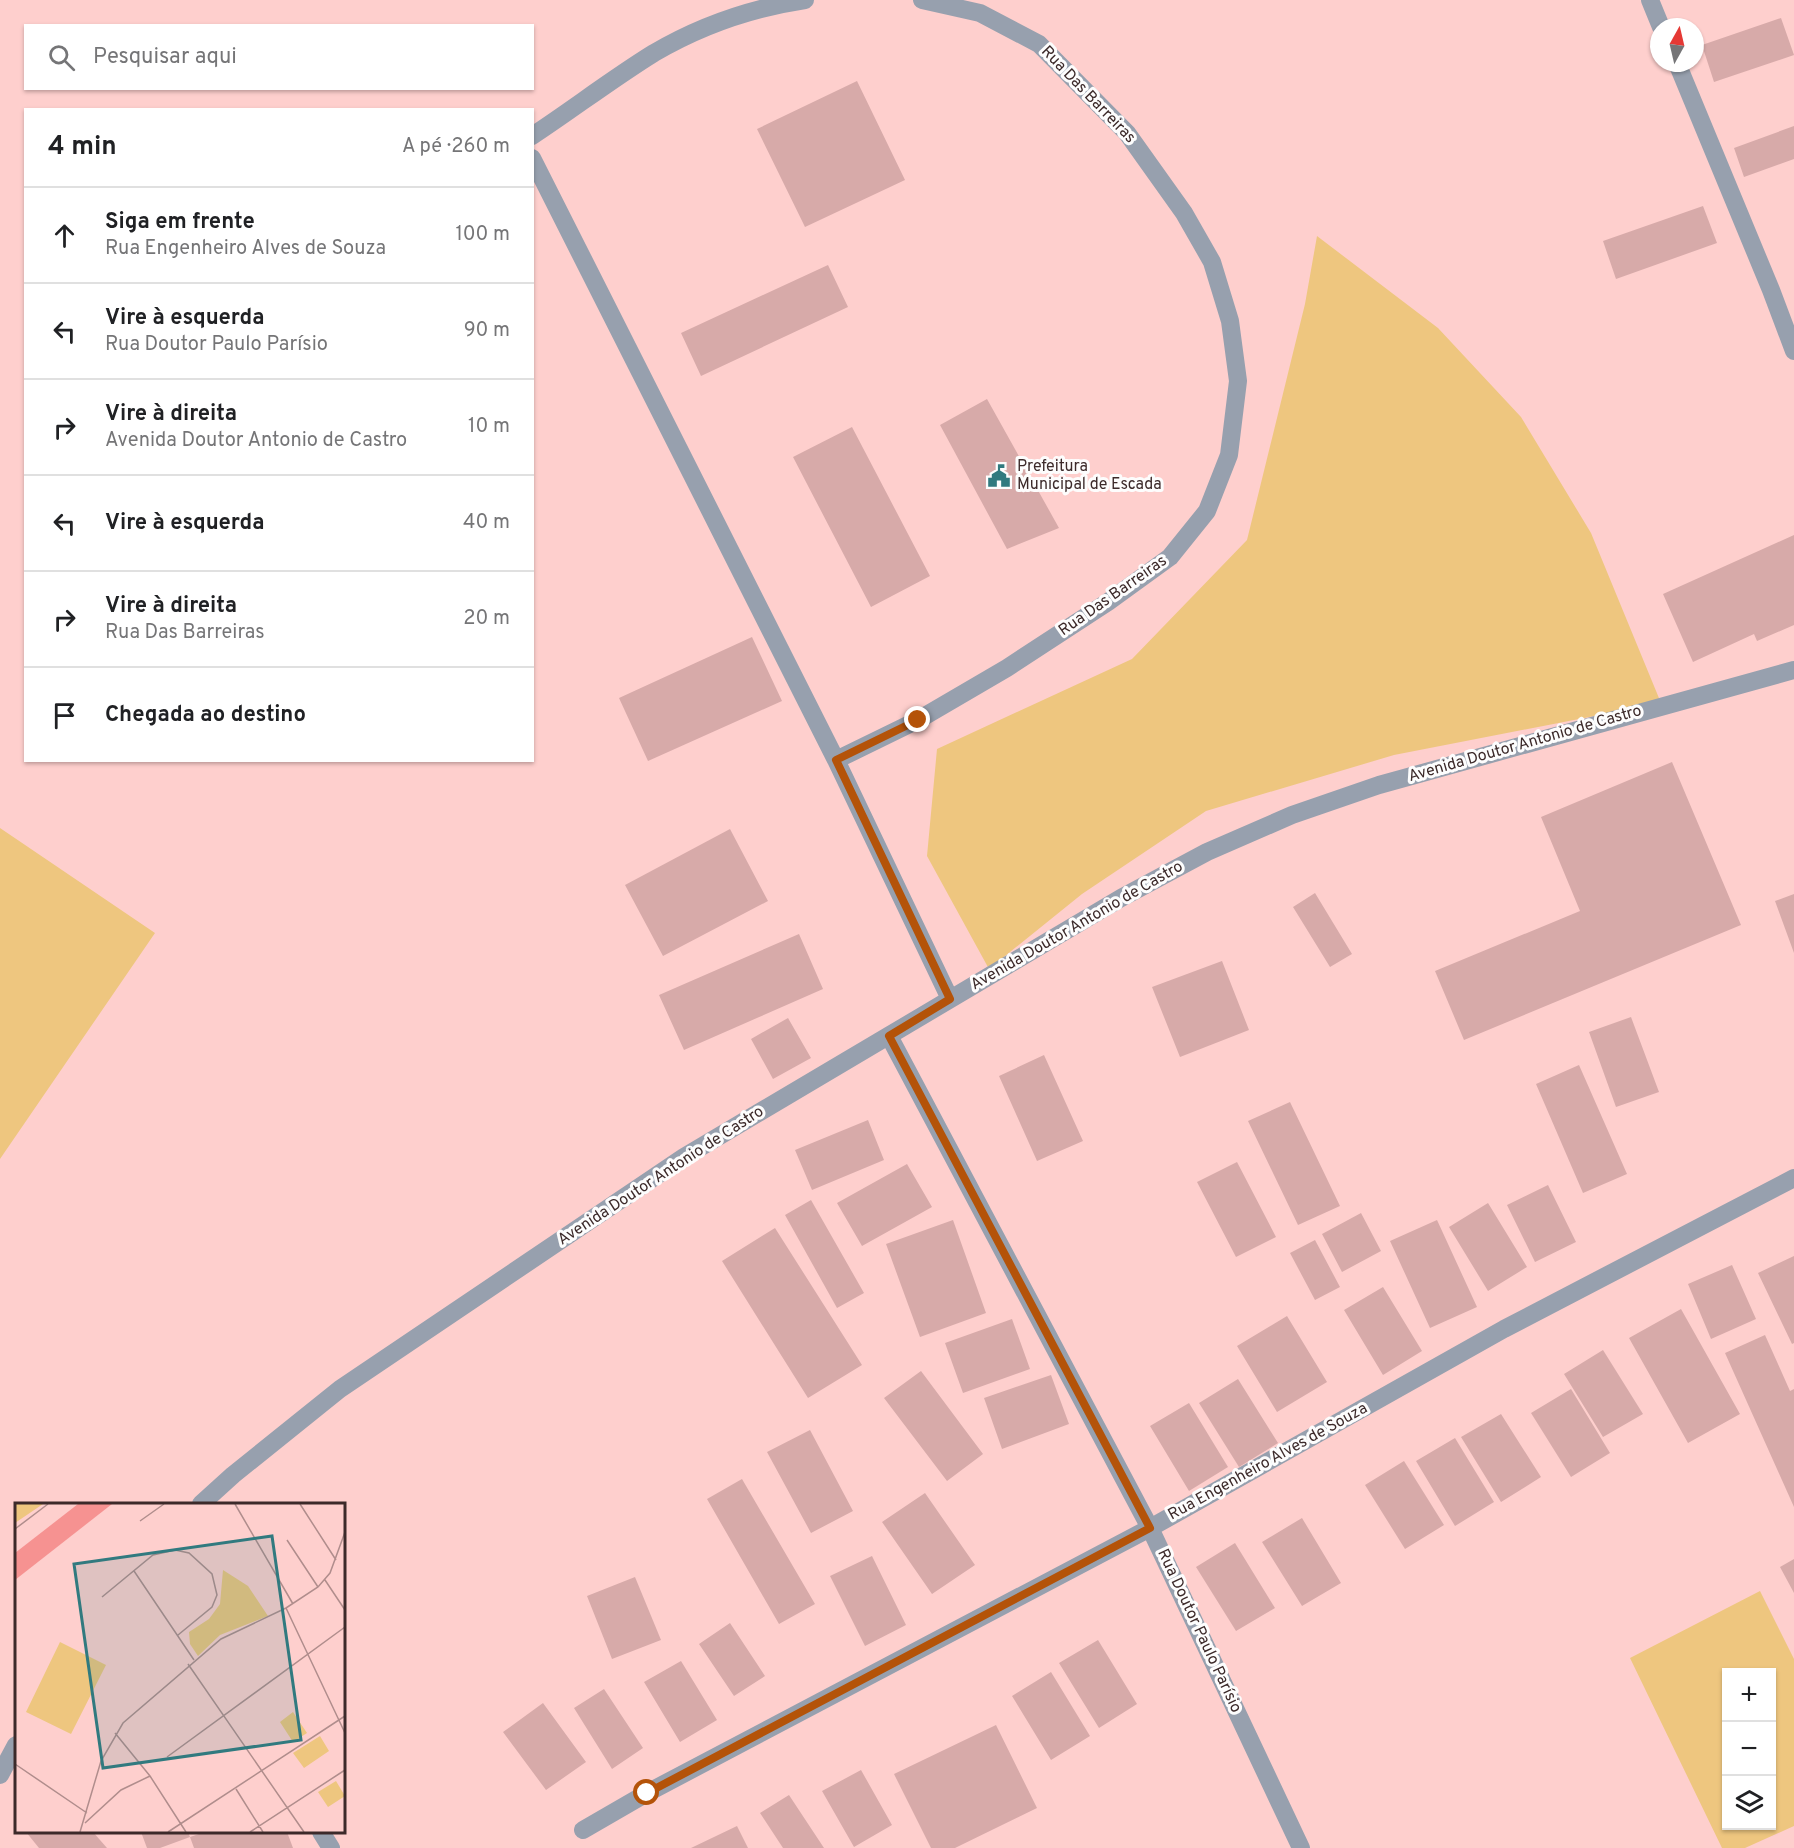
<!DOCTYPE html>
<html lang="pt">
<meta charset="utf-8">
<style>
body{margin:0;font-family:Overpass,sans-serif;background:#f2f2f2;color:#202124}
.controls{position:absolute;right:18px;bottom:18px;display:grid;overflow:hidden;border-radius:0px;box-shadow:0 2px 4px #0004}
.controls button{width:54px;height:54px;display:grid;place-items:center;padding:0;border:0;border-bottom:2px solid #e0e0e0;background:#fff;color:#202124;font:30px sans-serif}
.compass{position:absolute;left:1650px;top:18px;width:54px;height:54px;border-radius:50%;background:#fff;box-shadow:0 2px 4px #0004;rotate:8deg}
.stop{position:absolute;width:18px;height:18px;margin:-14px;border:4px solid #b45309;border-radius:50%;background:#fff}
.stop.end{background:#b45309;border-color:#fff;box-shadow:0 2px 6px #0008}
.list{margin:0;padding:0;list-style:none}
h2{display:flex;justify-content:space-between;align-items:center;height:78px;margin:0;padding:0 24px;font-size:26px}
h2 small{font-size:20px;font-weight:400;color:#757577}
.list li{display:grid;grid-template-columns:39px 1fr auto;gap:18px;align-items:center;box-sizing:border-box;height:96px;padding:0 24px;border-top:2px solid #e0e0e0}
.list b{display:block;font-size:22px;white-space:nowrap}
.list p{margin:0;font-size:20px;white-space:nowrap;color:#757577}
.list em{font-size:20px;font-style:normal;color:#757577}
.icon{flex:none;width:33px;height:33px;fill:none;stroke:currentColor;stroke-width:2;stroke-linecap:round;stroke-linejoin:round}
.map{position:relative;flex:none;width:1794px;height:1848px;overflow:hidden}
.search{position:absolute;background:#fff;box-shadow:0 2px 4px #0004;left:24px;top:24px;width:510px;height:66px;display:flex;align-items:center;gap:15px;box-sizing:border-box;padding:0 21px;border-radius:0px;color:#757577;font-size:22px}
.panel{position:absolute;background:#fff;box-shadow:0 2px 4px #0004;left:24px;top:108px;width:510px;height:654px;border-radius:0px}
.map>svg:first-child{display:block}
.green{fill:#eec67f;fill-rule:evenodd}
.building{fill:#d7aaa9}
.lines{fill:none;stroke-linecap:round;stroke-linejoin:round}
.minor{stroke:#97a0ae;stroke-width:18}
.route{stroke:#b45309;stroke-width:8}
.labels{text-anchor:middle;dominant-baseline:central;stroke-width:6;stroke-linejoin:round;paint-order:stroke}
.street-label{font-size:16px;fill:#3c2a2a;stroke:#fdfdfd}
.poi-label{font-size:16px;fill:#3c2a2a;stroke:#fdfdfd;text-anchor:start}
.inset-road{fill:none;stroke:#b08d8c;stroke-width:1.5}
.view{fill:#317a7f;fill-opacity:0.15;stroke:#317a7f;stroke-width:3}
.inset-edge{fill:none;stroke:#3c2a2a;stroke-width:3}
</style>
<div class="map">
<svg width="1794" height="1848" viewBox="0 0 1794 1848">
<rect width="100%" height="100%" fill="#fecfcd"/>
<path class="green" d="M1317,236l121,92 83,89 70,116 70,170 -267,52 -188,56 -124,83 -93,75 -62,-113 10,-107 195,-90 115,-119 58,-236z
M0,828l155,105 -155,226z
M1760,1591l34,68v167l-49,22h-23l-92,-190zM1726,1672h46v154h-46z"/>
<path class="building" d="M1781,18l13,37 -80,27 -12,-37z
M857,81l48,99 -100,47 -48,-98z
M1794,126v33l-50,18 -10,-29z
M1703,206l14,37 -101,36 -13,-38z
M828,265l20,42 -147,69 -20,-43z
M987,399l72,129 -52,21 -67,-124z
M852,427l78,149 -59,31 -78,-150z
M1794,535v90l-37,16 -3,-7 -61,28 -30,-68z
M752,637l30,64 -134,60 -29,-63z
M1672,762l69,163 -277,115 -29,-69 145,-60 -39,-94z
M730,829l38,72 -105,55 -38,-71z
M1315,893l37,61 -22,13 -37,-60z
M1794,894v59l-19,-52z
M799,934l24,55 -139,61 -25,-55z
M1222,961l27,69 -69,27 -28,-70z
M1631,1017l28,75 -43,15 -27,-75z
M788,1018l23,40 -38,21 -22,-40z
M1044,1055l39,86 -46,20 -38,-85z
M1579,1065l48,109 -44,19 -47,-109z
M1290,1102l50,104 -42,19 -50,-104z
M868,1120l16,40 -72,30 -17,-40z
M1237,1162l39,75 -40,20 -39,-75z
M907,1164l25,43 -70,39 -25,-43z
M1548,1185l28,57 -41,20 -28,-57z
M811,1200l53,93 -27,15 -52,-93z
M1488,1203l39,64 -39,24 -39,-64z
M1361,1213l20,38 -39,21 -20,-38z
M953,1220l33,93 -66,24 -34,-93z
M1437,1220l40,87 -47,21 -40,-87z
M775,1228l87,137 -54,33 -86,-137z
M1315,1240l25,47 -25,13 -25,-47z
M1794,1256v87l-2,1 -34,-71z
M1732,1265l24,54 -45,20 -23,-55z
M1383,1287l39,64 -39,24 -39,-65z
M1681,1309l59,105 -52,29 -59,-105z
M1287,1316l40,66 -50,30 -40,-66z
M1012,1319l18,50 -67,24 -18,-50z
M1765,1335l25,56 4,-2v118l-69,-154z
M1603,1350l40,64 -40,23 -39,-63z
M921,1371l62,83 -36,27 -63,-83z
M1051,1375l18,49 -67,25 -18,-51z
M1238,1379l40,64 -39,24 -40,-64z
M1571,1389l39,64 -39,24 -40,-64z
M1189,1403l39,64 -39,24 -39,-65z
M1501,1414l40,63 -40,25 -40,-65z
M810,1430l43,81 -42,22 -44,-81z
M1455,1438l39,64 -39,24 -39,-65z
M1404,1461l40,64 -39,24 -40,-64z
M742,1479l73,125 -36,20 -72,-125z
M925,1493l50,72 -43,29 -50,-72z
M1302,1518l39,65 -39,23 -40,-64z
M1235,1543l40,65 -39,23 -40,-64z
M872,1556l34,69 -41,21 -35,-70z
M1794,1559v34l-14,-26z
M635,1577l26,63 -49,19 -25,-63z
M730,1623l35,53 -31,20 -35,-52z
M1098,1640l39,64 -38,24 -40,-65z
M681,1661l36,59 -37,22 -36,-60z
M1051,1672l39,64 -39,24 -39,-64z
M604,1689l39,59 -31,21 -38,-61z
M543,1703l43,59 -40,28 -43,-58z
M996,1725l41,83 -82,40h-24l-37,-74z
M861,1770l31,55 -38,22 -32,-56z
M789,1795l35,53h-41l-23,-35z
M737,1826l11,22h-57z
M26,1832h67l14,16h-68z
M141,1832h47l2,5 -30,11h-13z
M205,1832h82l6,16h-99l-4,-11z"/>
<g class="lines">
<path class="minor" d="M1650,0l11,27
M1677,63l94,227 23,61
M532,136c41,-27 80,-57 122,-83 46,-27 98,-45 151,-53
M532,158l304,602 114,239
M836,760l82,-40 89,-52 101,-66 62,-45 37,-46 22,-56 9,-74 -8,-60 -18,-59 -28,-49 -57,-80 -88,-89 -59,-31 -58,-13
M889,1036l261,492 151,320
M201,1504l32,-29 107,-86 344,-232 437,-259 86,-46 85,-37 87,-30 415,-115
M0,1775l16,-30
M583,1830l64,-37 503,-265 354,-199 290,-151
M321,1832l10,16"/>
</g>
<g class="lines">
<path class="route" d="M647,1793l503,-265 -261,-492 61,-37 -114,-239 82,-40"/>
</g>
<defs>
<g id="civic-bare" transform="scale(1.8)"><path d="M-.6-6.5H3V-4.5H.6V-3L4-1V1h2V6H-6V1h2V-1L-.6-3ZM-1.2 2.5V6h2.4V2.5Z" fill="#317a7f" stroke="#fdfdfd" stroke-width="2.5" paint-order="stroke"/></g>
</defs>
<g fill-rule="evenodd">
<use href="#civic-bare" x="999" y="476"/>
</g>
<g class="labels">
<g class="street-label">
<text transform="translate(1088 95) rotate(46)">Rua Das Barreiras</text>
<text transform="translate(1113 596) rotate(-35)">Rua Das Barreiras</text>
<text transform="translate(1525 744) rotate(-16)">Avenida Doutor Antonio de Castro</text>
<text transform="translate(1077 926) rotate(-30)">Avenida Doutor Antonio de Castro</text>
<text transform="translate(661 1176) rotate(-33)">Avenida Doutor Antonio de Castro</text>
<text transform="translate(1268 1462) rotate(-29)">Rua Engenheiro Alves de Souza</text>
<text transform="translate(1199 1631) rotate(65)">Rua Doutor Paulo Parísio</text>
</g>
<g class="poi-label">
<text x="1017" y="467">Prefeitura<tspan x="1017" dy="18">Municipal de Escada</tspan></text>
</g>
</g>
<g transform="translate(15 1503)">
<rect width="330" height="330" fill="#fecfcd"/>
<path d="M0,1h28l-28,19zM208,67l25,16 20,30 -48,19 -22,21 -8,-12 -1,-12 20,-13 11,-15zM45,139l46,23 -35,69 -45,-22zM278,209l14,21 -14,9 -13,-20zM305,233l9,15 -25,17 -11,-15zM321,278l9,15 -17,11 -10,-15z" fill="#eec67f"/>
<path d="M63,1h34l-97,76v-27z" fill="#f69291"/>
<path class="inset-road" d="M220,1l58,100M285,1l36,56M125,18l24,-17M0,26l33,-25M272,37l31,47M119,68l60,89M310,77l20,30M87,94l51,-42 22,-5 14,3 23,21 5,21 -5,12 -34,28M271,105l59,125M173,161l116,168M100,230l35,43 36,56M152,254l178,-130M0,261l72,49M221,286l27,43M70,320l36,-33 29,-14M65,329l21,-71 22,-38 98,-84 65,-31 32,-21 12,-14 15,-41M153,329l177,-116M235,329l95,-62"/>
<path class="view" d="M257,33l29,204 -198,28 -29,-204z"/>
<rect width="330" height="330" class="inset-edge"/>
</g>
</svg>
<div class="controls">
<button>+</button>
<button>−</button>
<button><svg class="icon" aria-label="layers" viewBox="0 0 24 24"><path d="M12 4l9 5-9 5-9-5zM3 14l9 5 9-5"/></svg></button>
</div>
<svg class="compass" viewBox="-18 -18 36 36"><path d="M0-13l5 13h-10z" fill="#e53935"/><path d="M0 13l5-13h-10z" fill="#757577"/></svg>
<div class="stop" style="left:647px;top:1793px"></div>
<div class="stop end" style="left:918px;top:720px"></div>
<div class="search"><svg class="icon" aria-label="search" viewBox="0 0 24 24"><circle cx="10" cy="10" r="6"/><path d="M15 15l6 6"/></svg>Pesquisar aqui</div>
<section class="panel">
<h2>4 min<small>A pé · 260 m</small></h2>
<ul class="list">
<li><svg class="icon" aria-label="ahead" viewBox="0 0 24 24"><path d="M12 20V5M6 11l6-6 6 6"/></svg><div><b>Siga em frente</b><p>Rua Engenheiro Alves de Souza</p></div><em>100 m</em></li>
<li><svg class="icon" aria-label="left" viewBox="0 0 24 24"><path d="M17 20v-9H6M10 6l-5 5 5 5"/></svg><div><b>Vire à esquerda</b><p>Rua Doutor Paulo Parísio</p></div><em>90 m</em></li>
<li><svg class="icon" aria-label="right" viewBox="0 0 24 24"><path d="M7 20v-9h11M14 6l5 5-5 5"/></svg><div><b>Vire à direita</b><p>Avenida Doutor Antonio de Castro</p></div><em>10 m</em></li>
<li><svg class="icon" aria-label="left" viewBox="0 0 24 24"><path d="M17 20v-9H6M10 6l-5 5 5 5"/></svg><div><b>Vire à esquerda</b></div><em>40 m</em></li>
<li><svg class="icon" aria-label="right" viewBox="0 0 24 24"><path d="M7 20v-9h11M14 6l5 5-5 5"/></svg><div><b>Vire à direita</b><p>Rua Das Barreiras</p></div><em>20 m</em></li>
<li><svg class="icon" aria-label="arrive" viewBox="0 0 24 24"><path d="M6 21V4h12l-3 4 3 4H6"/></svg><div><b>Chegada ao destino</b></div></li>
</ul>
</section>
</div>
